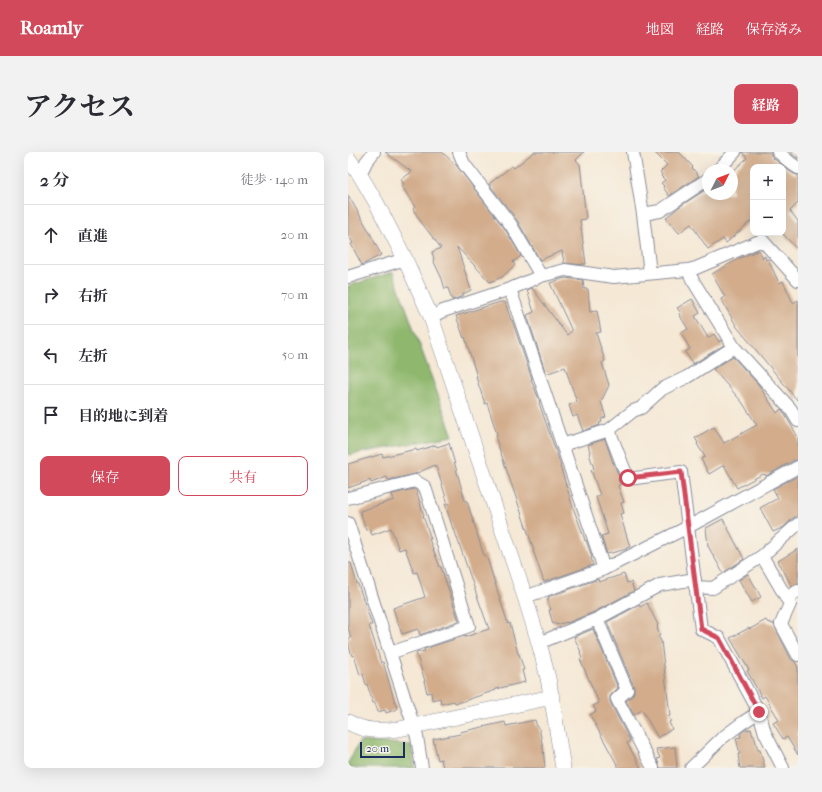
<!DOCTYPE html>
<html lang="ja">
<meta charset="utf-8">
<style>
body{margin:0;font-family:"IM FELL French Canon","Noto Serif JP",serif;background:#f2f2f3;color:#2b2b33}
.controls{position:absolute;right:12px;top:12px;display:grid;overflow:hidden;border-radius:8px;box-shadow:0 4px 16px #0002}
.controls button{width:36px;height:36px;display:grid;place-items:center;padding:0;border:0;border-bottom:1px solid #e1e1e2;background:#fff;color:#2b2b33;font:20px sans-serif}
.compass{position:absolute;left:354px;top:12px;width:36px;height:36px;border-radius:50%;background:#fff;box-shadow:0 4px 16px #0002;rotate:48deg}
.scale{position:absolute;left:12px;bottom:10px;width:45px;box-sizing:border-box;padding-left:4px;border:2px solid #1b2f5e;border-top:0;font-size:11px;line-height:14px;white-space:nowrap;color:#1b2f5e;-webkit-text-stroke:3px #f7f3e8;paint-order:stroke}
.stop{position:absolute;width:12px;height:12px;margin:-9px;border:3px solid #d1495b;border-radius:50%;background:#fff}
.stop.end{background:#d1495b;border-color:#fff;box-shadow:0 1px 4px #0008}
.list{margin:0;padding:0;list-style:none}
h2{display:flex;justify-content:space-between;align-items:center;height:52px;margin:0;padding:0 16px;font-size:17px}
h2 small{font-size:13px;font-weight:400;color:#7c7c81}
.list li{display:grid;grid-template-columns:26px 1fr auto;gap:12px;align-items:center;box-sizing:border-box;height:60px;padding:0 16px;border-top:1px solid #e1e1e2}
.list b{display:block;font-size:15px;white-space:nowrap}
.list em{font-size:13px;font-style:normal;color:#7c7c81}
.actions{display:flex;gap:8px;padding:12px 16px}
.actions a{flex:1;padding:9px 0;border:1px solid #d1495b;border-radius:8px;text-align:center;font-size:14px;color:#d1495b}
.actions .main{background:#d1495b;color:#fff}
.icon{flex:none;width:22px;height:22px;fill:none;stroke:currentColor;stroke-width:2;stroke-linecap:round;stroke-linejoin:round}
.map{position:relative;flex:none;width:450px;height:616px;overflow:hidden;border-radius:8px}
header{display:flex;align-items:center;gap:24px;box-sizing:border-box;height:56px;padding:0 20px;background:#d1495b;color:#fff}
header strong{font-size:19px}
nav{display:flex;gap:22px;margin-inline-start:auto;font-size:14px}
.intro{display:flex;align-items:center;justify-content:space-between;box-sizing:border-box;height:96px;padding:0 24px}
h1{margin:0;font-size:28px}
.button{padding:10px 18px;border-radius:8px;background:#d1495b;color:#fff;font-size:14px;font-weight:700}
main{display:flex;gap:24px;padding:0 24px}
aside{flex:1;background:#fff;border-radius:8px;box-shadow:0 4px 16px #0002}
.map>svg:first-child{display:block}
.forest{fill:#8fb76d;stroke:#557366}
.building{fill:#d2ac8b}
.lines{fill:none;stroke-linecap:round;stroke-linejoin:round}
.minor-casing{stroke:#888c9a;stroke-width:14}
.tertiary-casing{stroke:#888c9a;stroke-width:16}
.minor{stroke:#fff;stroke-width:12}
.tertiary{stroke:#fff;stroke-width:15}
.route{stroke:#d1495b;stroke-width:5}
</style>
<header>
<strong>Roamly</strong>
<nav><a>地図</a><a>経路</a><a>保存済み</a></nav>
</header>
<div class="intro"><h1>アクセス</h1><a class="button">経路</a></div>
<main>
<aside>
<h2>2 分<small>徒歩 · 140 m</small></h2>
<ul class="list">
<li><svg class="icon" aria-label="ahead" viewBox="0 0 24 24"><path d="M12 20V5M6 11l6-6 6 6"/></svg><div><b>直進</b></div><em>20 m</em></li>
<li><svg class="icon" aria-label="right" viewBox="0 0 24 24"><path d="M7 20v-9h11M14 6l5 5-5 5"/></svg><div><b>右折</b></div><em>70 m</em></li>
<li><svg class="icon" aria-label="left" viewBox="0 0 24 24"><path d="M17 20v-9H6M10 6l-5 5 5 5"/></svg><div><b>左折</b></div><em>50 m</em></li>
<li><svg class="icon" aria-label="arrive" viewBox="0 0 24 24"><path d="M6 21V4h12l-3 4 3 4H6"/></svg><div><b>目的地に到着</b></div></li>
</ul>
<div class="actions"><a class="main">保存</a><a>共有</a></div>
</aside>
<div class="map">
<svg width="450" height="616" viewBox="0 0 450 616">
<rect width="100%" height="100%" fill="#f7f3e8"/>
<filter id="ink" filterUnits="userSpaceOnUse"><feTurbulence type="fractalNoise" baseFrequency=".025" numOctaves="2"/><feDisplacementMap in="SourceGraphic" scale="8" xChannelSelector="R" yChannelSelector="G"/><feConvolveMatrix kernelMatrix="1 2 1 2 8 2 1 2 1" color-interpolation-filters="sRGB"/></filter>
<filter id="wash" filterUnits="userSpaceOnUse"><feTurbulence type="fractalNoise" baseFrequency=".012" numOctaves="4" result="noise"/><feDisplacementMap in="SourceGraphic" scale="16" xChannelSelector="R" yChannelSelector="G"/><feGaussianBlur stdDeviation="0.9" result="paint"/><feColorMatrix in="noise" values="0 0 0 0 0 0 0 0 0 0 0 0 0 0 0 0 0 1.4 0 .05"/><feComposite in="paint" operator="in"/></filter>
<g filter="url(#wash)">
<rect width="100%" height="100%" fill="#f5e8d5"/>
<path class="forest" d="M45,120l60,164 -105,19v-169z
M12,589l51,4 4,23h-67v-5z"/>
<g id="blocks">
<path class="building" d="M37,0h57l15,14 48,63 16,27 -8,6 2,3 -13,12 -12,5 -33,-35 14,43 -8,4v2l-11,4 -4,-12 -3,1 -3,-10 -9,-19 1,-1 -2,-7 9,-4 -20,-26 -8,-13 2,-2 -13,-21 2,-1 -3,-6 11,-7z
M186,0h50l-8,8 4,4 6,55 -6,1 6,44h-4v1l-18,-2 -2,-12 -22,9 -23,-40 -28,-36 23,-18 2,2z
M306,0h25l14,15 -1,1 7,8 -30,20 -6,-9 1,-1 -3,-3 4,-3 -4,-4 1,-2 -2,-2 7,-7z
M394,0h29v3l2,3 15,12 6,4 4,1v28l-8,8 8,10v29l-15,-16v-67h-30v52l-27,24 -3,-4 -15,10 -17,-25 -12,9 -13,-15 13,-11 29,-19v6h24v-22l15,-14z
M442,0h8v7l-1,-1z
M0,43l21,36 12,24 -19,10 -11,-21 2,-1 -5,-8z
M411,98l4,8 2,-2 1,4 2,-1 11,24 4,-2 10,22 5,-3v101l-61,-74 -16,-28 4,-2 -13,-23 28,-16z
M217,126l18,2 1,9h4l2,23 7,-1 4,21 -5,1 9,28 -3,2 7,22 -8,17 5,15 -5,2 1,3 -3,1 1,2 -17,6 -6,-16 -4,2 -4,-12 8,-3 -12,-35 -19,7 -19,-59 7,-3 -7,-22 5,-2 35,47 5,-4 -22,-48z
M344,147l8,14 -5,3 13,22 6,-4 5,8 2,-2 3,5 -31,19 -8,-12 5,-3 -9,-16 7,-4 -9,-15 2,-1 -4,-5z
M152,150h5l6,18h1l20,59h-1l9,23 -1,1 22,63h-1l14,44 10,27 1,4 1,-1 6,17 -1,1 2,7 -49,17 -11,-32h1l-38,-111 1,-1 -1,-3 1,-1 -10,-31 -2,1 -9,-27h1l-12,-40 -1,1 -8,-22z
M385,205l25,27 19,29 4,-4 3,4 14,24v23h-4l-28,16 -1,-2 -1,1 -1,-1 -26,14 -13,-23 -15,9 -8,-15 4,-2 -8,-13 1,-1 -3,-5 19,-11 10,16 33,-18 -15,-23 -29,-33z
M257,287l8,24v-1l7,17h-2l2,6 -2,1 6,16 -3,1 3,10 -4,1 10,33 -4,1 1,1 -20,5 -6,-18 7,-2 -12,-37 4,-2 -9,-25 3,-1 -5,-16 1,-1 -2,-7z
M101,291l16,58h2l17,55 2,-1 22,69 2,-1 8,31h1l5,16h-2l3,12 -29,7v1l-35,12 -6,1 -1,-2 -13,3 -1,-6 -8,2 -1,-8 -4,1 -3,-12h1l-9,-28 9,-2 -1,-2 40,-13 1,1 24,-8 -13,-36 -22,-64h-1l-8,-25h3l-11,-35 -2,-4 -20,9 -27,6 -1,-3 -16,6 -1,-3 -22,8v-24l34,-10 1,3 33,-8 1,2 19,-6 1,2z
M450,324v39l-8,5h1l-7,7 -11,5 -13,-24 18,-10 -5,-9z
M66,337l2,1 8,26h-1l8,23h-2l11,28h1l18,54 -39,14 -2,-6 -16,5 -9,-26 32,-11 -8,-25 -3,1 -9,-25 -6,2 -8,-22 -19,7 -3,-6 -3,1 -6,-19 34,-11 -2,-6z
M375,367l21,40 -21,14 -15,-27 -2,-18z
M450,397v35l-6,2 -14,-25z
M0,411h3l6,21h1l14,41h-3l12,38 2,-1 14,47 -11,4 -1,-3 -7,2 -3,-9h-2l-6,-19 -1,1 -3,-11 -3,1 -6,-20 -2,1 -4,-13v-4l3,-1 -3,-11z
M276,422l3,9 4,-1 3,9 -40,21 -27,11v-1l-11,3 -1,-2 -2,1 -4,-14h2l-4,-11h2l-1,-2 50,-18 1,3z
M400,422l13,23 -9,5 -13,-22z
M299,451l11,22 -1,1 1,3h-1l3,6 -2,1 3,5 9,75 -2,1 3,4 -2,1 3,7 -14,9 -16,-28 -8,5 -8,-14 6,-5 2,-4v-5l-27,-65 32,-17 1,2z
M418,468l2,3 2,-1 1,2 2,-1 18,36 4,3 3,5v88l-11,-18 -4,2 -10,-16 6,-3 -14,-24 -3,2 -15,-27 2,-1 -19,-32 19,-10 1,1z
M245,477l25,59 -8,8v6l20,39 -3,2 14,25h-22l-29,-53 6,-4 -3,-5 6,-3 -19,-44 2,-1 -2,-6h1l-7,-15z
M187,568l2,7h2l4,21 2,20h-102l-2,-9 -3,1 -5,-21 28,-5 -1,-2 45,-10 1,4z
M403,577l2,7 1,-1 4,15h2l5,18h-25l-2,-14h2l-4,-16 5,-1 -1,-3 5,-4z
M327,595l2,21h-17l-3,-9 3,-1 -4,-9z"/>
</g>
</g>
<g filter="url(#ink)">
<use href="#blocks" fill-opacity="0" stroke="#888c9a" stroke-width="1"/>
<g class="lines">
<g class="minor-casing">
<path id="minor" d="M111,0l5,12 47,61 30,51
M285,0l10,62 7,59
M430,0l14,12 6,4
M370,18l17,-18
M12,23l6,-13 8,-10
M295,62l17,-3 48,-32
M340,118l4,9 42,68 56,61 8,13
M0,125l57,-18
M162,137l94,280
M83,165l12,-6 67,-22 31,-13 24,-6 49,7 74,-7 8,-2 66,-28 36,40
M261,278l19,49 53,-7 20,157 18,9 40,74 6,21 18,35
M214,293l47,-15 24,-19 8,-3 21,-19 25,-12 47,-30
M0,346l67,-17 10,6 44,139 -79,27
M0,371l66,204 3,10 5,31
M414,404l28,48 -9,20 17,31
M347,435l18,1 49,-32 36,-32
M177,445l79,-28 84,-42 110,-60
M438,446l12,-7
M249,467l30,71 -10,9 36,69
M191,491l58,-24 63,-34 35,-6
M343,616l31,-30 20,-15 17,-11"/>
</g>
<g class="tertiary-casing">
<path id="tertiary" d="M0,6l12,17 17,29 28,55 26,58 94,280 14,46 9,35 6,34 9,56
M0,570c17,10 32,9 51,7l153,-32"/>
</g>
<use href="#minor" class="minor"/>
<use href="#tertiary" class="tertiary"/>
</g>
</g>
<g class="lines" filter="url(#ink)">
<path class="route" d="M280,326l53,-6 20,157 18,9 40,74"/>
</g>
</svg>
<div class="controls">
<button>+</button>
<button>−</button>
</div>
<svg class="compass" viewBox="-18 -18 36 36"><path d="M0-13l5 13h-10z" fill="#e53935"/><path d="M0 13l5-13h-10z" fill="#7c7c81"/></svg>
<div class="scale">20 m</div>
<div class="stop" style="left:280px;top:326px"></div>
<div class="stop end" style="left:411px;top:560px"></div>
</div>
</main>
